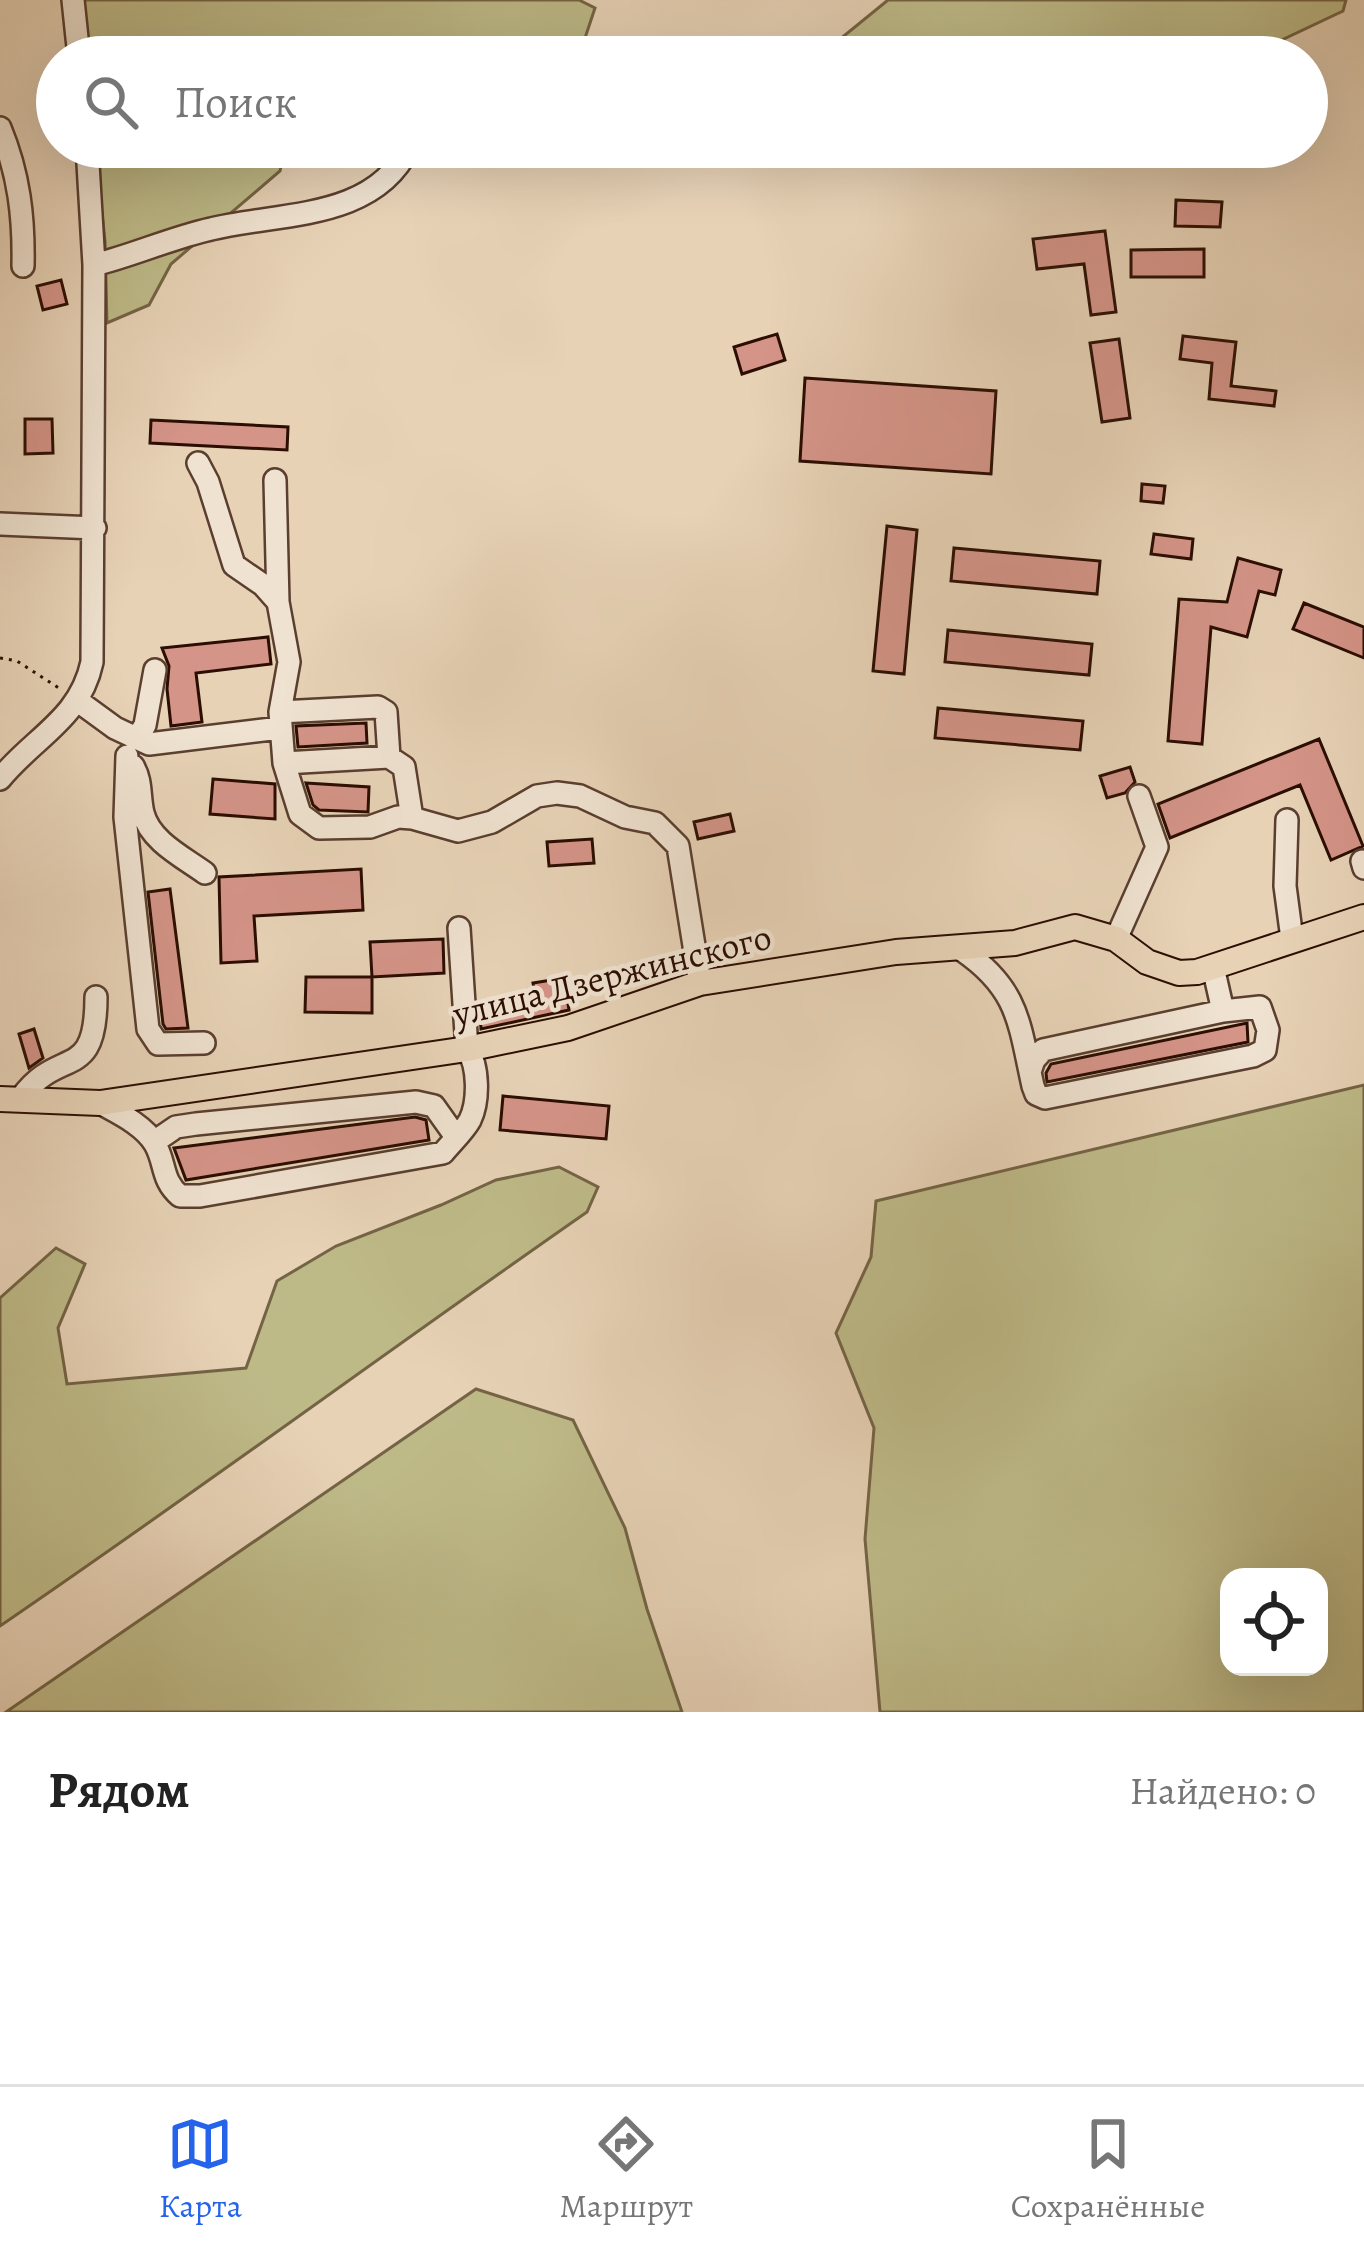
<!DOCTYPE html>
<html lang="ru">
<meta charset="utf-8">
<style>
body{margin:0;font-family:Alegreya,serif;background:#f6f6f6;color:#222}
.controls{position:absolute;right:36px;bottom:36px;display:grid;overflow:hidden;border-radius:24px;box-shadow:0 12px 48px #0002}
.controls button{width:108px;height:108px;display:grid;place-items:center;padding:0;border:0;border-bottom:3px solid #e0e0e0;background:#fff;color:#222;font:60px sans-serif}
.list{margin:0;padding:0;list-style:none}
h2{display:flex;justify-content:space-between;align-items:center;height:156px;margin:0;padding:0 48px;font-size:51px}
h2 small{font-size:39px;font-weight:400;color:#767676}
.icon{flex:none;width:66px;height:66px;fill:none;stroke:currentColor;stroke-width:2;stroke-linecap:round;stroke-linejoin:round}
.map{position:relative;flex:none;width:1364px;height:1712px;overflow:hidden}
.search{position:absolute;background:#fff;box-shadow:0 12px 48px #0002;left:36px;right:36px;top:36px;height:132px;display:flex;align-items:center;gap:30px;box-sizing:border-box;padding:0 42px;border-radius:66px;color:#767676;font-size:45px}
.sheet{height:372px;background:#fff}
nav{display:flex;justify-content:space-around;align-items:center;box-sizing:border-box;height:168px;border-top:3px solid #e0e0e0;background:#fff;font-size:33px;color:#767676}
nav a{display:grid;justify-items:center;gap:6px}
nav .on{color:#2563eb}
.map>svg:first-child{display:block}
.green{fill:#beba88;stroke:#746445;stroke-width:3;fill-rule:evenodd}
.building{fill:#d49488;stroke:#2b0d02;stroke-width:3}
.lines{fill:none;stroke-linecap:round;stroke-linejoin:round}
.minor-casing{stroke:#5a3e2f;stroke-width:26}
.major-casing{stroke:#2b0d02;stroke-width:28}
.path{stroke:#2b0d02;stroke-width:3;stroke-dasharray:3 6;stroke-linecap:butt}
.minor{stroke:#efe2d0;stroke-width:21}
.major{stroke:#e7d2b6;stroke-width:24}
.labels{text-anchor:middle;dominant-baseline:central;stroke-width:9;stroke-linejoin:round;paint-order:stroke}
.street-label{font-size:36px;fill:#2b0d02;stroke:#efe2d0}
</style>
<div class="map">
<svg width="1364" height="1712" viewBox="0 0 1364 1712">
<rect width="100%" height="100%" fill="#e7d2b6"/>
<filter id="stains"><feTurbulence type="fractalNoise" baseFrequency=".00167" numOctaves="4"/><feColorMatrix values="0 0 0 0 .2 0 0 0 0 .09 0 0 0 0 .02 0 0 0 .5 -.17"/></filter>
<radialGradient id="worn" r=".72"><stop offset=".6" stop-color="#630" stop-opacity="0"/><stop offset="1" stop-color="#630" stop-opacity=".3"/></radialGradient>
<path class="green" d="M83,0h496l16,8 -16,48 -492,1z
M888,0h458l-3,11 -70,33 -79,13h-376z
M95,147h190l-5,24 -109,93 -22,41 -42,18 -2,-82z
M778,147h124l-6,5 -67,10z
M1364,1085v627h-484l-15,-173 9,-111 -38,-95 35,-76 5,-56zM1229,1577h90v90h-90z
M559,1167l39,20 -11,25c-197,137 -389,279 -587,414v-328l56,-50 29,16 -27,64 9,56 179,-16 31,-87 59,-35 105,-41 55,-25z
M476,1389l97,31 52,108 22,81 35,103h-676z"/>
<path class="building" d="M1176,200l46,2 -2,25 -45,-1z
M1105,231l11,81 -25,3 -7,-51 -47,5 -4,-30z
M1204,249v28h-73v-27z
M61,280l6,24 -24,6 -6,-24z
M777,334l8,26 -43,14 -8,-27z
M1183,336l53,6 -5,44 45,5 -2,15 -65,-7 3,-36 -32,-4z
M1119,339l11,79 -28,4 -12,-79z
M805,378l191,13 -5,83 -191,-13z
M25,419h27l1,34 -28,1z
M151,420l137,7 -1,23 -137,-7z
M1142,484l23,2 -2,17 -22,-2z
M887,526l30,4 -13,144 -31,-3z
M1154,534l39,5 -2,20 -40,-5z
M954,548l146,13 -3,33 -146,-13z
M1238,558l43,12 -6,25 -16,-4 -12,46 -36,-10 -9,117 -34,-3 11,-142 48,3z
M1304,603l60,24v31l-71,-29z
M948,630l144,14 -3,31 -144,-13z
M268,637l3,27 -75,9 6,49 -31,4 -4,-37 2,-23 -7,-18z
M938,708l145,13 -3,29 -145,-12z
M366,723l1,20 -69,4 -2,-21z
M1319,739l44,107 -32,14 -31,-75 -130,53 -12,-34z
M1130,767l5,15 -10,11 -18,5 -7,-22z
M213,779l62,5v35l-65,-5z
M306,783l63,4 -1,25 -49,-2 -6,-5z
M730,814l4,17 -36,8 -4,-17z
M592,839l2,24 -45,3 -2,-24z
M361,869l2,41 -109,6 3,45 -36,2 -2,-86z
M170,889l18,139 -22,1 -3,-5 -15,-132z
M443,939l1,34 -72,4 -2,-35z
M306,977h66v36l-67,-1z
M564,978l5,32 -88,19 -1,-18 57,-7 -4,-21z
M1247,1023l1,19 -201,40 -1,-9 5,-9z
M34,1029l9,29 -14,10 -10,-34z
M503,1096l106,10 -3,33 -106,-9z
M415,1117l11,3 3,20 -243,40 -12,-32z"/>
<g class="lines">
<g class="minor-casing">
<path id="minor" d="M73,0l6,57
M0,128c19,46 24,89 23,138
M94,265c40,-10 77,-27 117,-36 68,-17 163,-8 198,-82
M198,463l10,19 26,83 29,20 15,17 11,60 -9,50 4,51 16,51 19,14 51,-1 28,-10 14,1 46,13 34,-9 45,-26 20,-3 23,3 45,21 30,6 23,23 22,137
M275,480l3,122
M0,524l95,4
M78,701l37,27 34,16 131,-16
M280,712l98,-5 8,5 3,45
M137,739l8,-14 10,-55
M127,756l-2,61 23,212 10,15 46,-1
M284,763l105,-6 15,10 8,51
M133,766c9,15 6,31 10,47 7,28 40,44 62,60
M0,779c34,-42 80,-60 92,-117l2,-397 -7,-118
M1287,820l-2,66 7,53
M1362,861l2,7
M1116,939l41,-92 -18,-51
M962,950c57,39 57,73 71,136l3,8 9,4 208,-42 12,-6 3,-20 -8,-23 -37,4
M1030,1072l4,-12 9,-10 180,-39 -10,-44
M21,1098c38,-53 75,-14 75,-101
M100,1103c18,10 44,22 55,41 11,19 6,36 25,52h20l243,-43c9,-11 21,-22 27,-33 9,-19 9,-54 -3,-71l-8,-121
M154,1142l22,-15 20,-3 220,-22 18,4 22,31"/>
</g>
<g class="major-casing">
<path id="major" d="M0,1099l100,4 367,-54 101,-21 132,-45 196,-31 119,-9 60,-16 41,12 31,23 32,11 18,-1 167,-55"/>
</g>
<path class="path" d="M0,658l17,3 45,29"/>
<use href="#minor" class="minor"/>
<use href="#major" class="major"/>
</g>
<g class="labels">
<g class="street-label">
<text transform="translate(612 975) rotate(-14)">улица Дзержинского</text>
</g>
</g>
<rect width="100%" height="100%" filter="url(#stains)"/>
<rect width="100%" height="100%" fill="url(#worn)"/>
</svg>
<div class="controls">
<button><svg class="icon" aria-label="locate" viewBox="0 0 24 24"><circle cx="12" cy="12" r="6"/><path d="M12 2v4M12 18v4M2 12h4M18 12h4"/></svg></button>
</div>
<div class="search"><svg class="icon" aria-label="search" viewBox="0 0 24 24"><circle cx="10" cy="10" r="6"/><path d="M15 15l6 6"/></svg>Поиск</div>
</div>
<section class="sheet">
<h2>Рядом<small>Найдено: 0</small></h2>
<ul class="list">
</ul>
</section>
<nav>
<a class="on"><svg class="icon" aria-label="map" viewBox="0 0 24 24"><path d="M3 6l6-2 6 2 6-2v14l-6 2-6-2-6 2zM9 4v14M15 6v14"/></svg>Карта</a>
<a><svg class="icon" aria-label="directions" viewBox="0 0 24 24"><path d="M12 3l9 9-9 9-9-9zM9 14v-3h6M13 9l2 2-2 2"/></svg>Маршрут</a>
<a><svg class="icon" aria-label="saved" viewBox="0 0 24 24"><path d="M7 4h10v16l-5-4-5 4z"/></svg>Сохранённые</a>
</nav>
